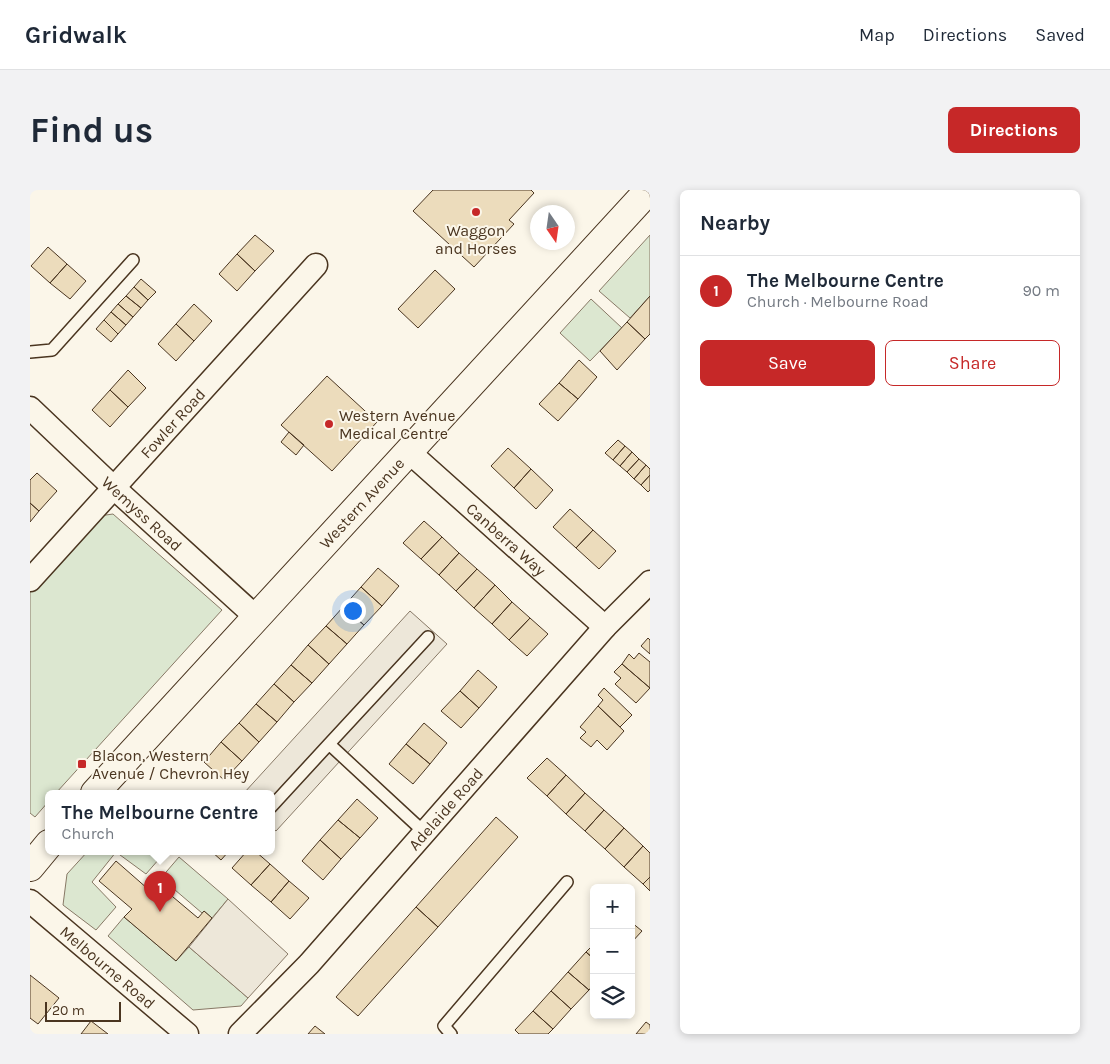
<!DOCTYPE html>
<meta charset="utf-8">
<style>
body{margin:0;font-family:Karla,sans-serif;background:#f2f2f3;color:#1f2937}
.controls{position:absolute;right:15px;bottom:15px;display:grid;overflow:hidden;border-radius:8px;box-shadow:0 2px 8px #0003}
.controls button{width:45px;height:45px;display:grid;place-items:center;padding:0;border:0;border-bottom:1px solid #e0e1e3;background:#fff;color:#1f2937;font:25px sans-serif}
.compass{position:absolute;left:500px;top:15px;width:45px;height:45px;border-radius:50%;background:#fff;box-shadow:0 2px 8px #0003;rotate:167deg}
.scale{position:absolute;left:15px;bottom:12px;width:76px;box-sizing:border-box;padding-left:5px;border:2px solid #4a3520;border-top:0;font-size:14px;line-height:18px;white-space:nowrap;color:#4a3520;-webkit-text-stroke:4px #fbf6e9;paint-order:stroke}
.you{position:absolute;left:322px;top:420px;width:18px;height:18px;margin:-12px;border:4px solid #fff;border-radius:50%;background:#1a73e8;box-shadow:0 0 0 8px #1a73e833}
.badge{display:grid;place-items:center;width:32px;height:32px;border-radius:50%;background:#c62828;color:#fff;font-size:16px;font-weight:700}
.pin{position:absolute;translate:-50% -41px;filter:drop-shadow(0 1px 2px #0008)}
.pin::after{content:'';position:absolute;top:26px;width:18px;height:15px;background:inherit;clip-path:polygon(0 0,100% 0,50% 100%)}
.popup{position:absolute;left:15px;top:600px;width:230px;height:65px;box-sizing:border-box;display:grid;place-content:center;border-radius:8px;background:#fff;filter:drop-shadow(0 1px 4px #0005);font-size:16px;white-space:nowrap;color:#747a83}
.popup b{font-size:19px;color:#1f2937}
.popup::after{content:'';position:absolute;left:50%;top:100%;margin-left:-10px;border:10px solid transparent;border-top-color:#fff}
.list{margin:0;padding:0;list-style:none}
h2{display:flex;justify-content:space-between;align-items:center;height:65px;margin:0;padding:0 20px;font-size:21px}
h2 small{font-size:16px;font-weight:400;color:#747a83}
.list li{display:grid;grid-template-columns:32px 1fr auto;gap:15px;align-items:center;box-sizing:border-box;height:70px;padding:0 20px;border-top:1px solid #e0e1e3}
.list b{display:block;font-size:19px;white-space:nowrap}
.list p{margin:0;font-size:16px;white-space:nowrap;color:#747a83}
.list em{font-size:16px;font-style:normal;color:#747a83}
.actions{display:flex;gap:10px;padding:15px 20px}
.actions a{flex:1;padding:11px 0;border:1px solid #c62828;border-radius:8px;text-align:center;font-size:18px;color:#c62828}
.actions .main{background:#c62828;color:#fff}
.icon{flex:none;width:28px;height:28px;fill:none;stroke:currentColor;stroke-width:2;stroke-linecap:round;stroke-linejoin:round}
.map{position:relative;flex:none;width:620px;height:844px;overflow:hidden;border-radius:8px}
header{display:flex;align-items:center;gap:30px;box-sizing:border-box;height:70px;padding:0 25px;background:#fff;border-bottom:1px solid #e0e1e3}
header strong{font-size:24px}
nav{display:flex;gap:28px;margin-inline-start:auto;font-size:18px}
.intro{display:flex;align-items:center;justify-content:space-between;box-sizing:border-box;height:120px;padding:0 30px}
h1{margin:0;font-size:35px}
.button{padding:12px 22px;border-radius:8px;background:#c62828;color:#fff;font-size:18px;font-weight:700}
main{display:flex;gap:30px;padding:0 30px}
aside{flex:1;background:#fff;border-radius:8px;box-shadow:0 2px 8px #0003}
.map>svg:first-child{display:block}
.green{fill:#dce7d0;stroke:#887966}
.parking{fill:#ede7d9;stroke:#887966}
.building{fill:#ecdcbc;stroke:#4a3520}
.lines{fill:none;stroke-linecap:round;stroke-linejoin:round}
.service-casing{stroke:#4a3520;stroke-width:14}
.minor-casing{stroke:#4a3520;stroke-width:25}
.tertiary-casing{stroke:#4a3520;stroke-width:30}
.service{stroke:#fbf6e9;stroke-width:11}
.minor{stroke:#fbf6e9;stroke-width:22}
.tertiary{stroke:#fbf6e9;stroke-width:28}
.poi-dot{fill:#c62828;stroke:#fbf6e9;stroke-width:2}
.labels{text-anchor:middle;dominant-baseline:central;stroke-width:4;stroke-linejoin:round;paint-order:stroke}
.poi-label{font-size:16px;fill:#4a3520;stroke:#fbf6e9;text-anchor:start}
.street-label{font-size:16px;fill:#4a3520;stroke:#fbf6e9}
</style>
<header>
<strong>Gridwalk</strong>
<nav><a>Map</a><a>Directions</a><a>Saved</a></nav>
</header>
<div class="intro"><h1>Find us</h1><a class="button">Directions</a></div>
<main>
<div class="map">
<svg width="620" height="844" viewBox="0 0 620 844">
<rect width="100%" height="100%" fill="#fbf6e9"/>
<path class="green" d="M620,45v61l-20,22 -31,-27z
M561,109l31,29 -32,33 -30,-28z
M83,324l109,96 -166,183h-7v8l-14,16 -5,-4v-221l69,-76z
M58,661h78l-20,23 -30,-22 -24,30 24,25 -20,23 -33,-25 4,-31z
M149,667l49,42 -16,19 -8,-7 -2,2 -41,-35z
M94,727l52,44 13,-14 59,51 -7,8 -48,4 -85,-74z"/>
<path class="parking" d="M380,421l37,33 -171,187 -5,-4v-34h-27z
M198,709l60,55 -40,44 -59,-51z"/>
<path class="building" d="M403,0h98l3,3 -25,27 5,4 -40,43 -61,-56z
M225,45l19,16 -19,20 -18,-17z
M18,57l19,17 -17,19 -19,-17z
M207,64l18,17 -18,20 -18,-17z
M37,74l19,17 -16,18 -20,-16z
M405,80l20,19 -37,39 -20,-19z
M111,89l15,13 -8,8 -14,-13z
M104,97l14,13 -7,8 -15,-12z
M96,106l15,12 -8,9 -15,-13z
M620,106v38l-5,5 -18,-17z
M88,114l15,13 -7,8 -15,-13z
M164,114l18,17 -18,20 -18,-17z
M81,122l15,13 -8,9 -14,-14z
M74,130l14,14 -7,8 -15,-13z
M597,132l18,17 -28,31 -17,-19z
M146,134l18,17 -18,20 -18,-17z
M549,170l18,17 -19,22 -19,-16z
M98,180l18,18 -18,19 -18,-17z
M297,186l50,46 -45,49 -51,-46z
M529,193l19,16 -20,22 -19,-17z
M80,200l18,17 -18,20 -18,-17z
M259,242l15,13 -8,10 -15,-13z
M588,250l7,6 -12,14 -8,-7z
M595,256l7,6 -12,14 -7,-6z
M478,258l23,21 -17,19 -23,-22z
M602,262l7,7 -12,13 -7,-6z
M609,269l7,6 -12,14 -7,-7z
M616,275l4,4v6l-9,10 -7,-6z
M501,279l22,21 -17,19 -22,-21z
M7,283l20,18 -18,20 -9,-8v-23z
M620,285v15l-2,2 -7,-7z
M0,313l9,8 -9,11z
M540,319l23,21 -17,18 -23,-21z
M394,331l18,16 -21,22 -18,-16z
M563,340l23,21 -17,18 -23,-21z
M412,347l17,16 -20,22 -18,-16z
M429,363l18,16 -21,22 -17,-16z
M348,378l21,18 -17,20 -21,-19z
M447,379l18,16 -21,23 -18,-17z
M465,395l17,17 -20,22 -18,-16z
M331,397l21,19 -18,19 -21,-18z
M482,412l18,16 -21,22 -17,-16z
M313,417l21,18 -17,19 -21,-18z
M500,428l18,16 -21,22 -18,-16z
M296,436l21,18 -18,20 -21,-19z
M618,448l2,2v14l-9,-8z
M278,455l21,19 -17,19 -21,-18z
M609,463l11,9v26l-28,-24 7,-10 5,5z
M592,474l28,24 -14,15 -21,-19 6,-6 -7,-6z
M261,475l21,18 -18,19 -20,-18z
M448,480l19,17 -18,21 -19,-17z
M244,494l20,18 -17,20 -21,-18z
M574,498l28,27 -12,12 -22,-21 5,-6 -5,-5z
M430,501l19,17 -18,20 -20,-17z
M226,514l21,18 -18,20 -20,-19z
M568,516l26,25 -17,19 -10,-10 -6,7 -11,-9 6,-6 -6,-5z
M209,533l20,19 -17,19 -21,-19z
M394,533l23,20 -17,21 -24,-20z
M191,552l21,19 -18,19 -20,-18z
M376,554l24,20 -17,20 -24,-20z
M517,568l19,17 -19,21 -20,-18z
M536,585l19,18 -19,21 -19,-18z
M555,603l19,17 -19,21 -19,-17z
M327,609l21,19 -18,20 -22,-18z
M574,620l20,18 -19,21 -20,-18z
M466,627l22,20 -80,90 -22,-20z
M308,630l22,18 -19,21 -21,-19z
M594,638l19,18 -19,21 -19,-18z
M290,650l21,19 -18,21 -21,-19z
M613,656l7,7v24l-7,7 -19,-17z
M181,661h18l-8,9z
M217,661h8l15,13 -19,21 -19,-17z
M86,671l32,28 6,-8 44,37 6,-7 8,7 -36,43 -52,-44 8,-8 -33,-28z
M240,674l19,17 -18,21 -20,-17z
M620,687v14l-7,-7z
M259,691l20,17 -19,21 -19,-17z
M386,717l22,20 -80,89 -22,-19z
M601,732l11,9 -11,12z
M564,754v15l-8,-7z
M556,762l8,7v25l-5,6 -21,-18z
M538,782l21,18 -18,19 -20,-18z
M0,785l29,23 -21,26 -8,-6z
M521,801l20,18 -18,20 -20,-18z
M503,821l20,18 -5,5h-29l-4,-4z
M61,831l17,13h-27z
M616,832l4,3v9h-14z
M285,836l10,8h-17z"/>
<g class="lines">
<g class="service-casing">
<path id="service" d="M0,162l22,-2 81,-90
M241,617l58,-63
M394,642l-95,-88 99,-107
M421,844l-7,-8 123,-144"/>
</g>
<g class="minor-casing">
<g id="minor">
<path id="s1" d="M0,218l83,79 143,130"/>
<path id="s2" d="M378,261l197,176"/>
<path id="s3" d="M0,390l286,-315"/>
<path id="s4" d="M0,711l157,133"/>
<path id="s5" d="M210,844l69,-70 296,-337 45,-45"/>
</g>
</g>
<g class="tertiary-casing">
<g id="tertiary">
<path id="s6" d="M65,603l554,-603"/>
<path d="M0,677l19,-23"/>
</g>
</g>
<use href="#service" class="service"/>
<use href="#minor" class="minor"/>
<use href="#tertiary" class="tertiary"/>
</g>
<g class="poi-dot">
<circle cx="446" cy="22" r="5"/>
<circle cx="299" cy="234" r="5"/>
<rect x="47" y="569" width="10" height="10" rx="2.5"/>
</g>
<g class="labels">
<g class="poi-label">
<text x="446" y="40" text-anchor="middle">Waggon<tspan x="446" dy="18">and Horses</tspan></text>
<text x="309" y="225">Western Avenue<tspan x="309" dy="18">Medical Centre</tspan></text>
<text x="62" y="565">Blacon, Western<tspan x="62" dy="18">Avenue / Chevron Hey</tspan></text>
</g>
<g class="street-label">
<text stroke="none"><textPath href="#s3" startOffset="212">Fowler Road</textPath></text>
<text stroke="none"><textPath href="#s6" startOffset="394">Western Avenue</textPath></text>
<text stroke="none"><textPath href="#s1" startOffset="154">Wemyss Road</textPath></text>
<text stroke="none"><textPath href="#s2" startOffset="132">Canberra Way</textPath></text>
<text stroke="none"><textPath href="#s5" startOffset="305">Adelaide Road</textPath></text>
<text stroke="none"><textPath href="#s4" startOffset="102">Melbourne Road</textPath></text>
</g>
</g>
</svg>
<div class="controls">
<button>+</button>
<button>−</button>
<button><svg class="icon" aria-label="layers" viewBox="0 0 24 24"><path d="M12 4l9 5-9 5-9-5zM3 14l9 5 9-5"/></svg></button>
</div>
<svg class="compass" viewBox="-18 -18 36 36"><path d="M0-13l5 13h-10z" fill="#e53935"/><path d="M0 13l5-13h-10z" fill="#747a83"/></svg>
<div class="scale">20 m</div>
<div class="you"></div>
<div class="pin badge" style="left:130px;top:722px">1</div>
<div class="popup"><b>The Melbourne Centre</b>Church</div>
</div>
<aside>
<h2>Nearby<small></small></h2>
<ul class="list">
<li><span class="badge">1</span><div><b>The Melbourne Centre</b><p>Church · Melbourne Road</p></div><em>90 m</em></li>
</ul>
<div class="actions"><a class="main">Save</a><a>Share</a></div>
</aside>
</main>
